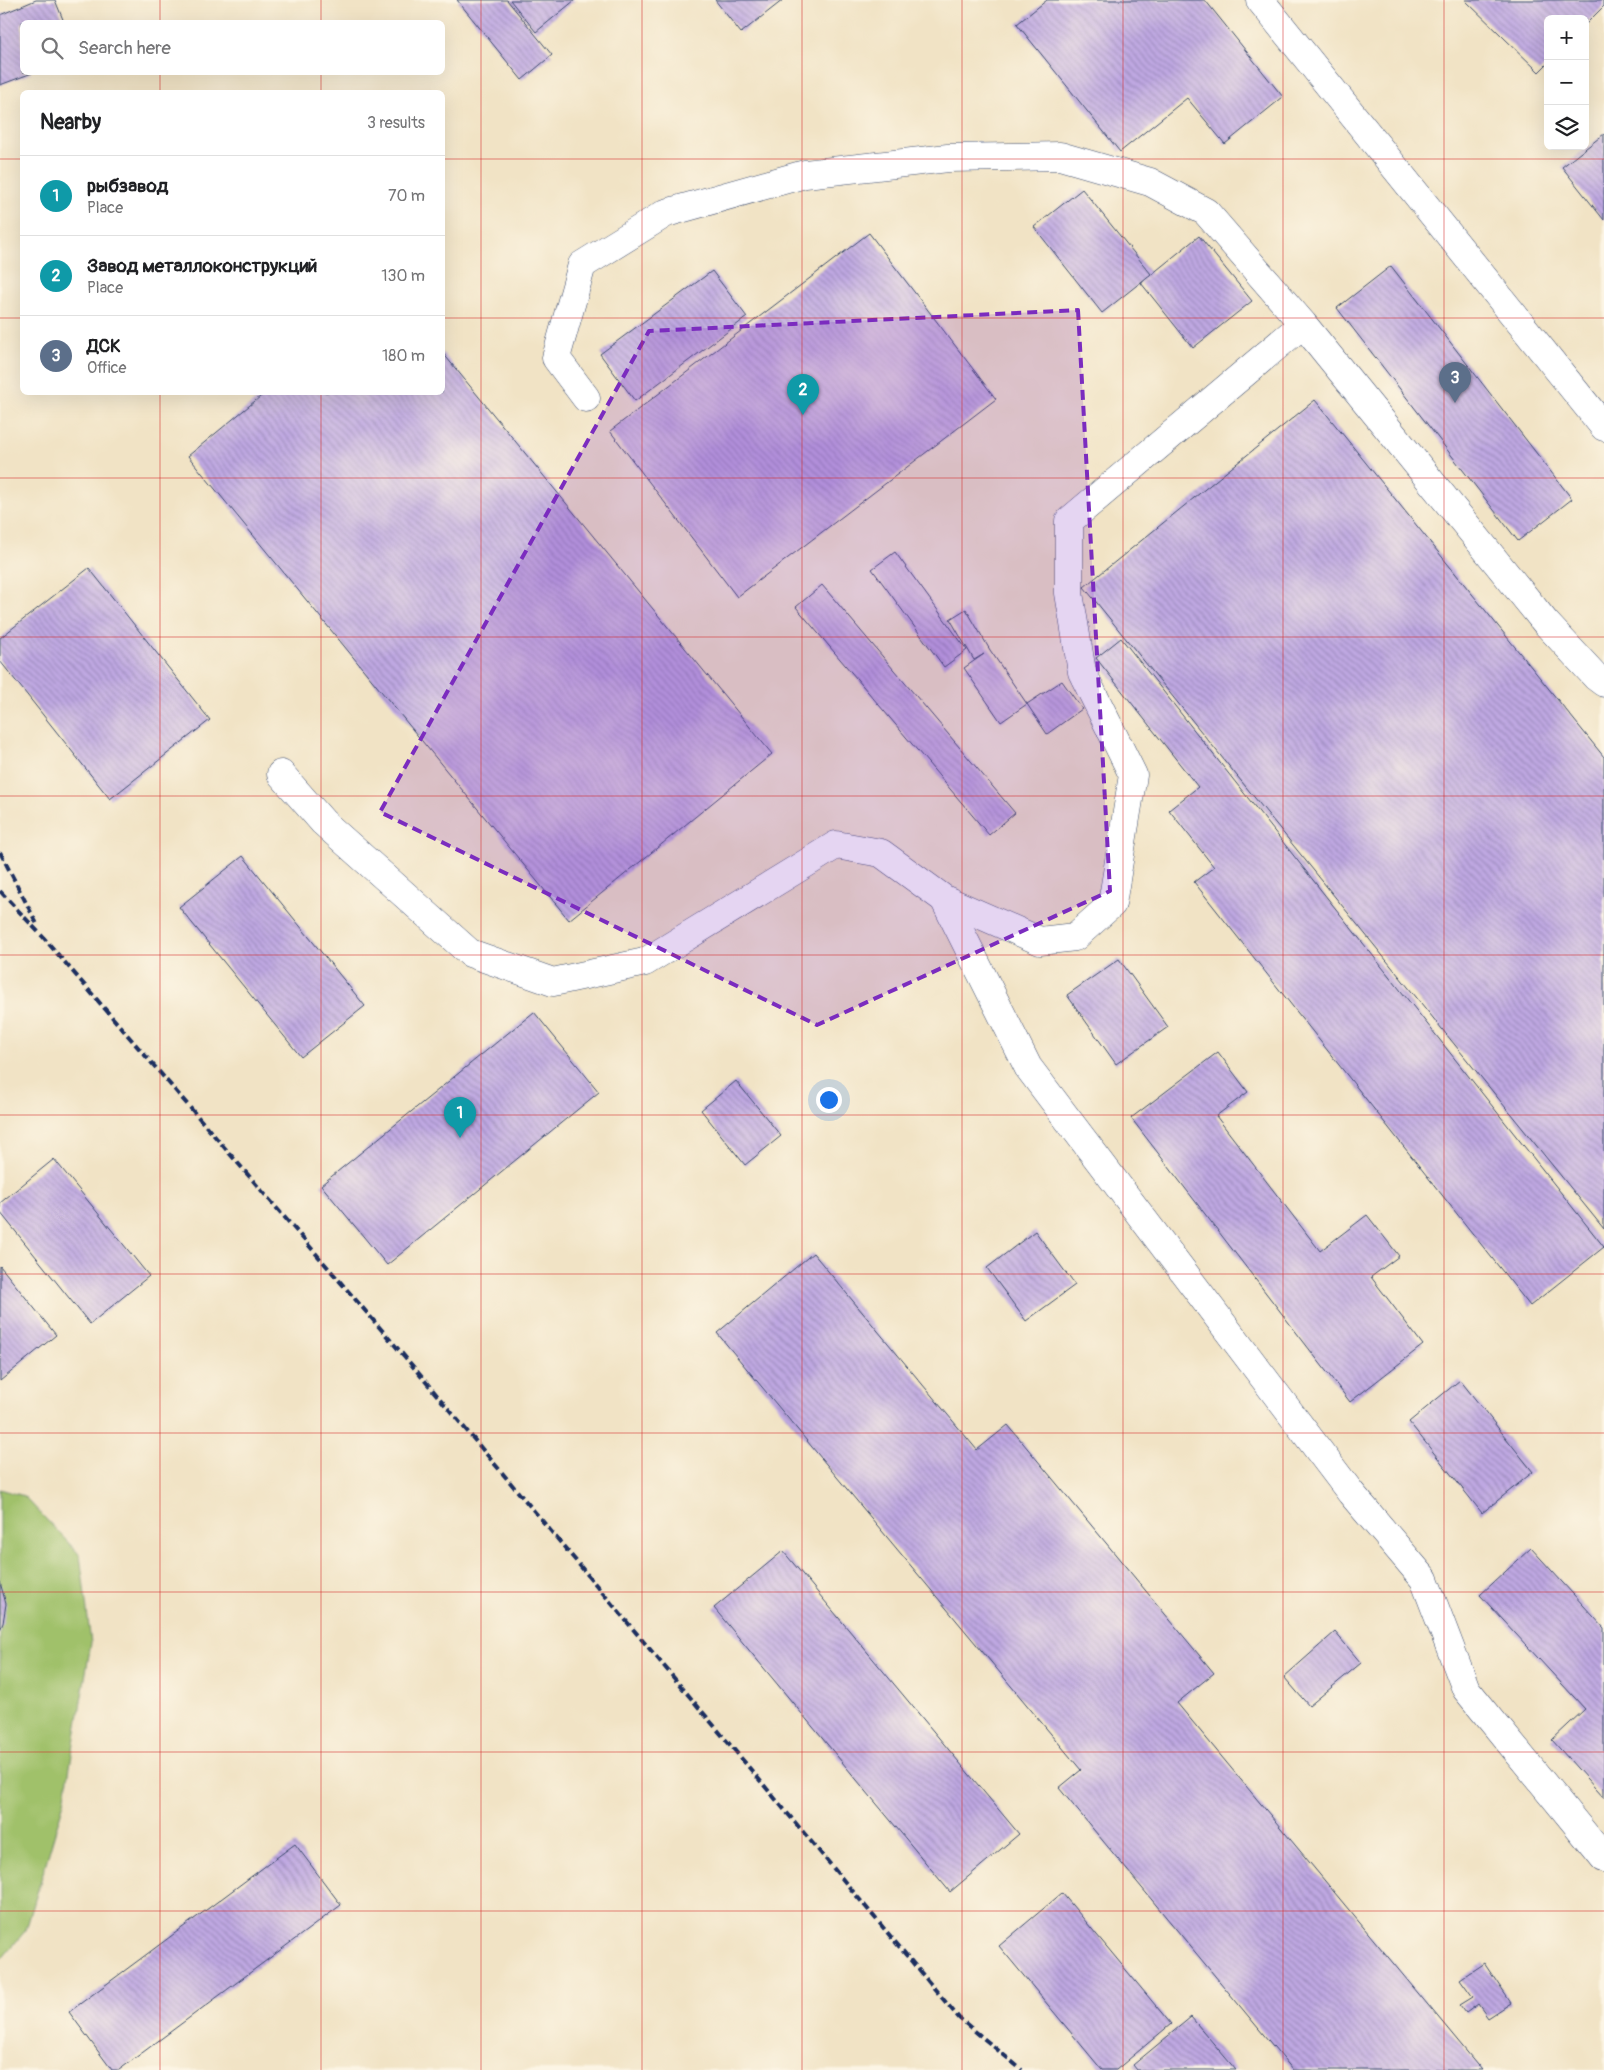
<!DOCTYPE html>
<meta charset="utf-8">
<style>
body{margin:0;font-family:Pangolin,sans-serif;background:#f2f2f2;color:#202124}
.controls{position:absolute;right:15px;top:15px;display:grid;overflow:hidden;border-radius:8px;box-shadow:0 5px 20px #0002}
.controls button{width:45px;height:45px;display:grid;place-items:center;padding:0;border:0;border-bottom:1px solid #e0e0e0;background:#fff;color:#202124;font:25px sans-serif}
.you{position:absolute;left:828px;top:1099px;width:18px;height:18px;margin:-12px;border:4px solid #fff;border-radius:50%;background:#1a73e8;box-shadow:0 0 0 8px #1a73e833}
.badge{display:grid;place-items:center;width:32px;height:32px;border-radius:50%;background:#db2777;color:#fff;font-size:16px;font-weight:700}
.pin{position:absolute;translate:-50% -41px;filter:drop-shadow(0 1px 2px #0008)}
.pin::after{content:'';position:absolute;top:26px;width:18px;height:15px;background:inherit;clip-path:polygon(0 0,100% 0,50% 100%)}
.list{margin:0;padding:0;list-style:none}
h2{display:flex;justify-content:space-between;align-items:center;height:65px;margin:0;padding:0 20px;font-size:21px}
h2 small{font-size:16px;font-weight:400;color:#757577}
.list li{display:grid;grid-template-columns:32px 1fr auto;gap:15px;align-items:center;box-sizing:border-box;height:80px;padding:0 20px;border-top:1px solid #e0e0e0}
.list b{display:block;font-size:19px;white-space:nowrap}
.list p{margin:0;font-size:16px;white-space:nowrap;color:#757577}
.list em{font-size:16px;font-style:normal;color:#757577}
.icon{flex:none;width:28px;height:28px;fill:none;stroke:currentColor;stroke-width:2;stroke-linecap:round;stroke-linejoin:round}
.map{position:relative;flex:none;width:1604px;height:2070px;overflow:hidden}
.search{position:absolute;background:#fff;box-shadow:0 5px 20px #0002;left:20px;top:20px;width:425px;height:55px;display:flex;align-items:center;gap:12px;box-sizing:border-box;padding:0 18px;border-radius:8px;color:#757577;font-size:19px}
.panel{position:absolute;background:#fff;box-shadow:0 5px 20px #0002;left:20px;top:90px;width:425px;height:305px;border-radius:8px}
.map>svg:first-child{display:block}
.grass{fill:#a0c16a;stroke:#5e7864}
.building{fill:url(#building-back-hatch)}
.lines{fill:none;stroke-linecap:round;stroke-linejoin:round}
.minor-casing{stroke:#3b4a6d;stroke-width:29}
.minor{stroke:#fff;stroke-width:28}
.rail{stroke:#1b2f5e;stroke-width:4;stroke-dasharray:8 4;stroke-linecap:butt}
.marked{fill:#7b2cbf;fill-opacity:0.2;stroke:#7b2cbf;stroke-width:4;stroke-dasharray:10 6;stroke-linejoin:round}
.grid{fill:none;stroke:#d62828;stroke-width:1;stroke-opacity:0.55}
</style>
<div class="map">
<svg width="1604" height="2070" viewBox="0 0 1604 2070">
<defs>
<pattern id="building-back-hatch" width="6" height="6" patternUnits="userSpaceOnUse" patternTransform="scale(1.25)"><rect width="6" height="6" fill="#bfa8e2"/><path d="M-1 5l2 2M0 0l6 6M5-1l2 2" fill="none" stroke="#9a89ba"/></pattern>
</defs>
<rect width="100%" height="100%" fill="#fcf5e5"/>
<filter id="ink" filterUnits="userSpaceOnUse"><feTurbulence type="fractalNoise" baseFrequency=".02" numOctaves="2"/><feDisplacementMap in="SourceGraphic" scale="10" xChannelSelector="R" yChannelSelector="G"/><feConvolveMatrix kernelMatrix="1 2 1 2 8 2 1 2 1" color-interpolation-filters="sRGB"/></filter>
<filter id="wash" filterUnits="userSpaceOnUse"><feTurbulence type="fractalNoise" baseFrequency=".0096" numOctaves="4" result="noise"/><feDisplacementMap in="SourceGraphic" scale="20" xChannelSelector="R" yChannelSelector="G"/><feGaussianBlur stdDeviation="1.12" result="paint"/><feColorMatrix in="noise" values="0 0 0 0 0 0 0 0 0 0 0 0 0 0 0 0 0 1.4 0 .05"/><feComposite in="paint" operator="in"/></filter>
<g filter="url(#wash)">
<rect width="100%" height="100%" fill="#f1e3c5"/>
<path class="grass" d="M0,1489l24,7 56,59 11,88 -27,159 -38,128 -26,31z"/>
<g id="blocks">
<path class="building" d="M36,0h19l9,22h-42v50l10,1 -32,12v-70z
M457,0h50l45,55 -30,25z
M510,0h65l-39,32z
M715,0h68l-42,33z
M1047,0h158l78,97 -58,47 -38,-46 -67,54 -103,-128z
M1465,0h139v6l-19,19v-6h-37v44l-9,9z
M1604,134v86l-42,-53z
M1082,189l69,85 -49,39 -68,-86z
M869,233l127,166 -259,198 -127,-166z
M1199,236l53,65 -59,47 -52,-65z
M1391,266l181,233 -54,42 -181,-233z
M712,271l35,46 -112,84 -35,-47z
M442,352l330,402 -203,166 -381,-464 78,-64h176z
M1315,400l289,357v472l-520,-642z
M895,552l72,98 -23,17 -72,-98z
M89,568l121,152 -100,79 -110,-138v-23z
M822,585l193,228 -26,22 -193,-228z
M966,609l24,41 37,54 -26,18 -37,-54 20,-14 -10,6 -24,-41z
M1121,638l483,609 -74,59 -336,-424 20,-15 -45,-57 29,-23 -102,-129z
M1062,681l20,28 -35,25 -20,-30z
M243,856l122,150 -64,51 -122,-150z
M1119,959l49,68 -52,37 -49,-69z
M534,1012l65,80 -212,173 -66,-80z
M1218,1052l30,40 -32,24 104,135 47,-36 32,41 -28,21 52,68 -73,57 -219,-284z
M736,1081l45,55 -36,29 -44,-55z
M54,1159l95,117 -59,48 -90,-112v-9z
M1035,1231l40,54 -49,36 -39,-53z
M813,1253l164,197 31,-25 206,248 -37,30 305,367h-189l-234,-282 22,-18 -364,-437z
M0,1266l56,69 -56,46z
M1460,1380l73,92 -51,41 -73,-91z
M1531,1548l73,80v170l-52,-58 33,-31 -105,-114z
M783,1551l236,283 -69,58 -236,-284z
M0,1582l6,22 -3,19 -3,7z
M1335,1632l26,31 -52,43 -25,-29z
M295,1844l46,61 -222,165h-7l-43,-58z
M1062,1893l109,131 -55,46h-14l-103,-124z
M1484,1963l27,40 -23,15 -10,-14 -12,9 -6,-8 13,-8 -13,-18z
M1191,2017l45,53h-99l-4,-5z"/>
</g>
</g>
<g filter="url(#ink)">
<use href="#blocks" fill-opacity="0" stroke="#3b4a6d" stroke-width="1"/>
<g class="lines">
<g class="minor-casing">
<path id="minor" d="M1260,0l344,427
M586,398l-30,-40 26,-93 84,-52 139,-39 143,-16 112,-2 90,26 56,30 97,112 242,298 51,55 8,6
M281,774l42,48 147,131 83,29 92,-20 191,-117 45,8 63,46 84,168 323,426 73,86 42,110 138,169
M944,899l96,42 35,-4 37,-33 21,-129 -51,-103 -13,-79v-72l234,-197"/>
</g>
<use href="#minor" class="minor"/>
<path class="rail" d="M0,852l38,74
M0,891l43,46 362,420 554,661 63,52"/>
</g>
</g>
<path class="marked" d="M1078,310l32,581 -293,134 -437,-213 269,-481z"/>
<path class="grid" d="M160,0v22M321,0v22M481,0v2070M642,0v2070M802,0v2070M962,0v2070M1123,0v2070M1283,0v2070M1444,0v2070M160,72v20M321,72v20M0,159h22M442,159h1162M0,318h22M442,318h1162M160,392v1678M321,392v1678M0,478h1604M0,637h1604M0,796h1604M0,955h1604M0,1115h1604M0,1274h1604M0,1433h1604M0,1592h1604M0,1752h1604M0,1911h1604"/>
</svg>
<div class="controls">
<button>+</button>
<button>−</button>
<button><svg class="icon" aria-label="layers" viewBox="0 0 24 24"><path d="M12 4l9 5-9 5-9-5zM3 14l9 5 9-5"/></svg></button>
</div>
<div class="you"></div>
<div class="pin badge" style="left:460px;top:1138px;background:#0f9aa8">1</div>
<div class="pin badge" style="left:803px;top:415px;background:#0f9aa8">2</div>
<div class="pin badge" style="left:1455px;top:403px;background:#5c6f8a">3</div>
<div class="search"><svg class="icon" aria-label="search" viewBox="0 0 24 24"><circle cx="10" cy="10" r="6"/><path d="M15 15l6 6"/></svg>Search here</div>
<section class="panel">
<h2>Nearby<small>3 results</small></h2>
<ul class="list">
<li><span class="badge" style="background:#0f9aa8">1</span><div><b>рыбзавод</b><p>Place</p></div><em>70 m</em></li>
<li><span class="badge" style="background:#0f9aa8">2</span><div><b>Завод металлоконструкций</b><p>Place</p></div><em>130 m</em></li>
<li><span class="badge" style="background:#5c6f8a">3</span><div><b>ДСК</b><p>Office</p></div><em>180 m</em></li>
</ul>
</section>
</div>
